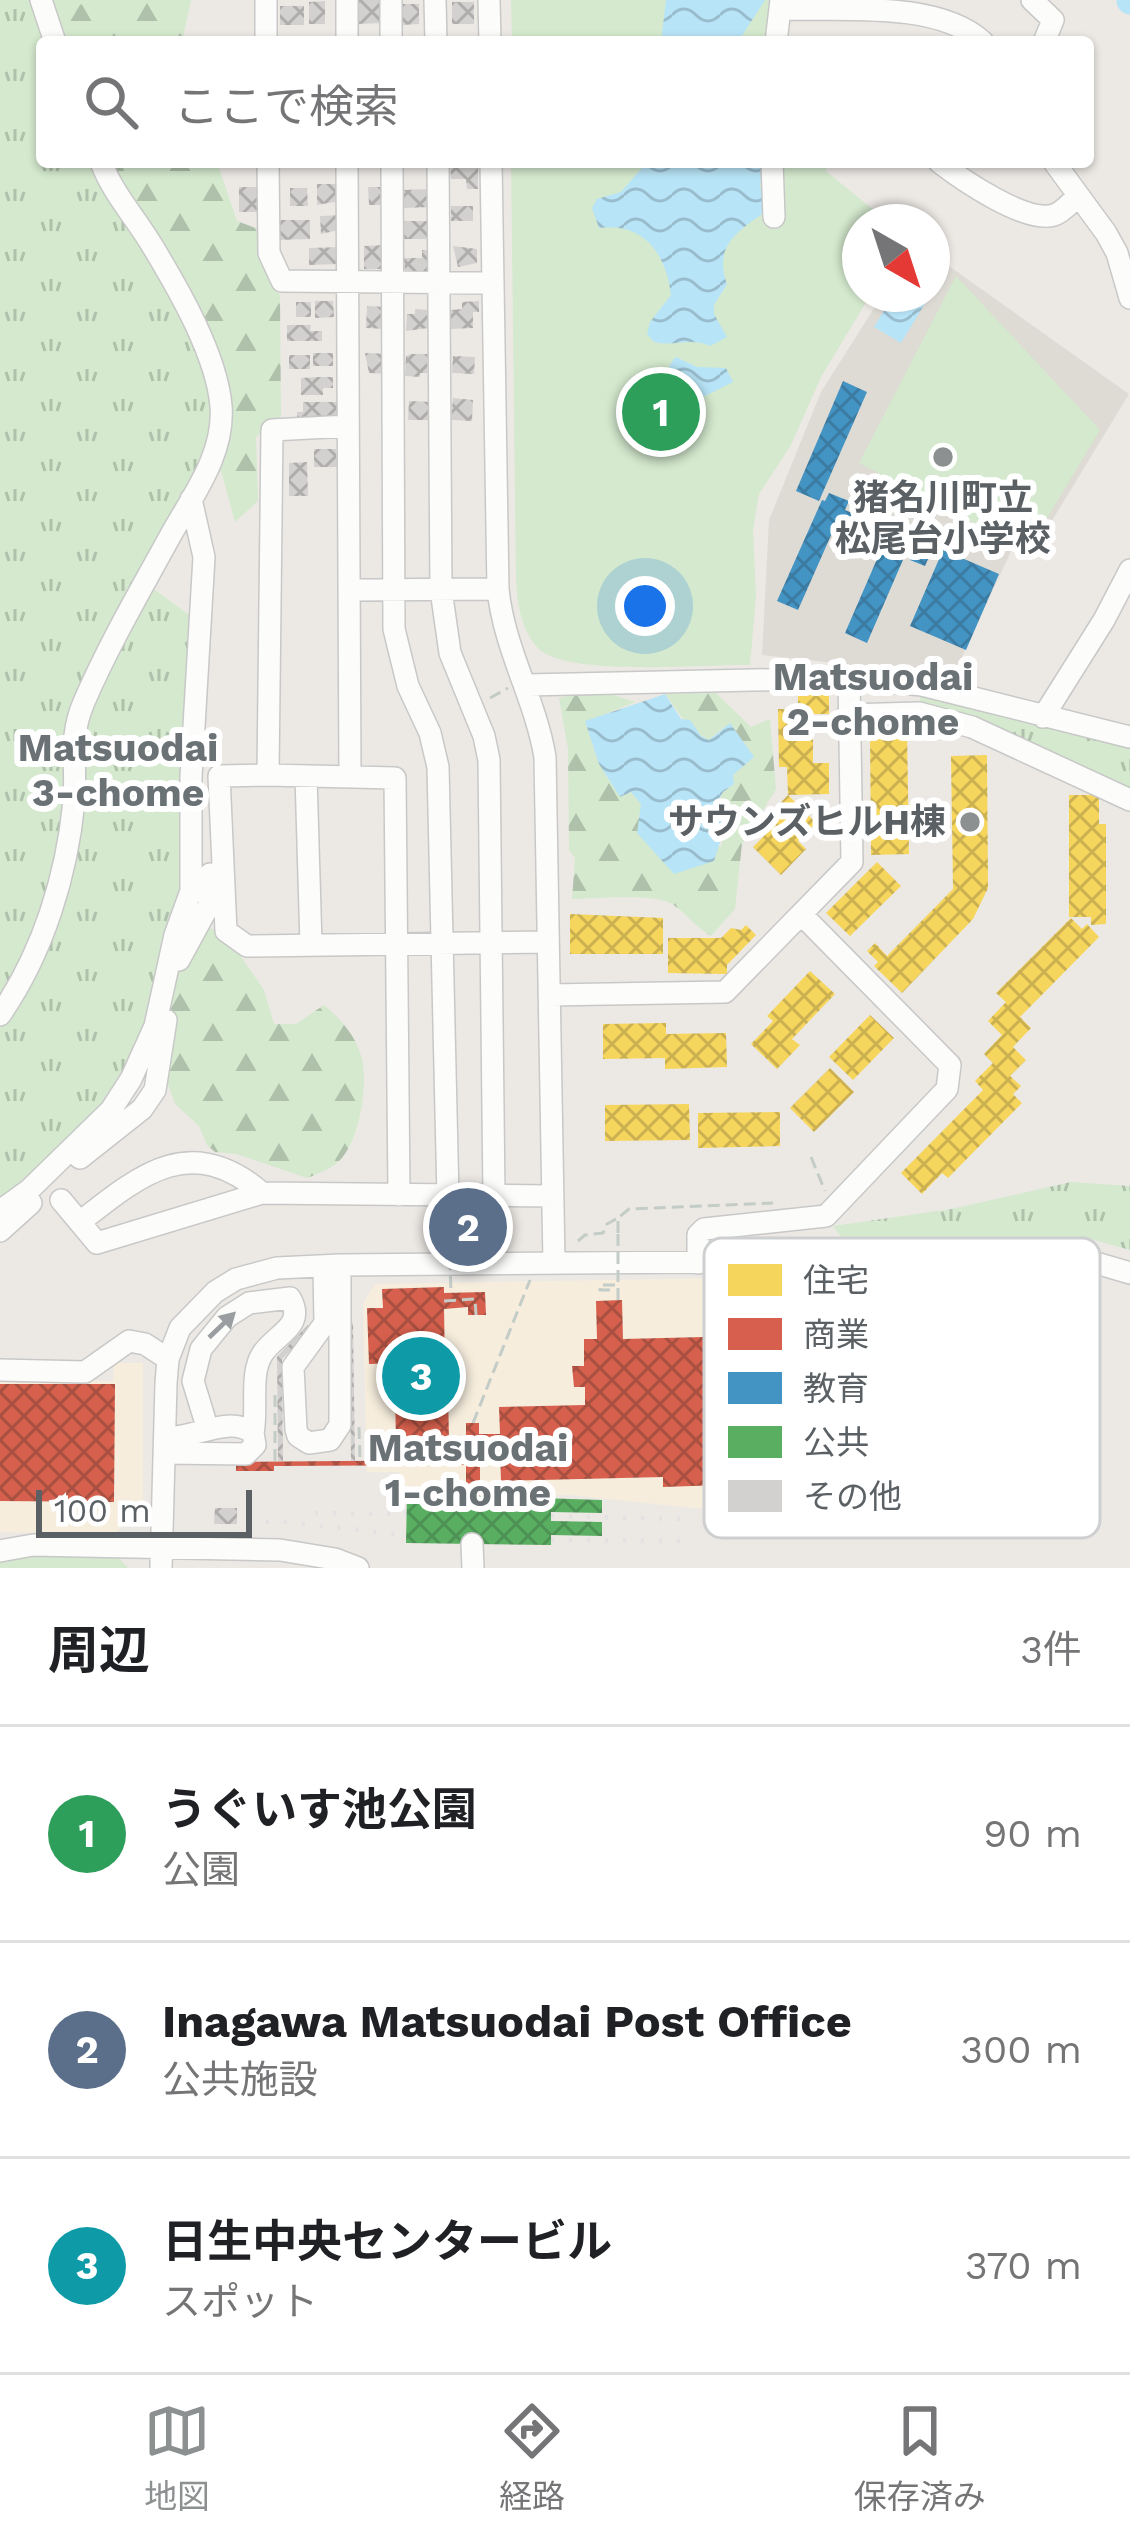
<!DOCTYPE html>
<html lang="ja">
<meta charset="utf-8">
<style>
body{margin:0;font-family:"Work Sans","Noto Sans JP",sans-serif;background:#f6f6f6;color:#202124}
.compass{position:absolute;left:842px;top:204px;width:108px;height:108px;border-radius:50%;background:#fff;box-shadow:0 3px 9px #0004;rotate:141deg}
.scale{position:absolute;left:36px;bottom:30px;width:216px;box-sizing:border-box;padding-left:12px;border:6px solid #5a6064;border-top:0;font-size:33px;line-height:42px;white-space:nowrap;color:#5a6064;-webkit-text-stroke:9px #fff;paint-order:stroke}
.you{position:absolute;left:645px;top:606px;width:42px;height:42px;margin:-30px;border:9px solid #fff;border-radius:50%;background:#1a73e8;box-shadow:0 0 0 18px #1a73e833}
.badge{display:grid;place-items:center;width:78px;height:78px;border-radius:50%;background:#8d9091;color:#fff;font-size:39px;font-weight:700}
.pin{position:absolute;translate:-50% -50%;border:6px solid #fff;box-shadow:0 3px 12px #0006}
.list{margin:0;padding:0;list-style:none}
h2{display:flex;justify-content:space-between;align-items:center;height:156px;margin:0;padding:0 48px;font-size:51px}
h2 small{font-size:39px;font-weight:400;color:#757577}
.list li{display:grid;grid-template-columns:78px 1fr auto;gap:36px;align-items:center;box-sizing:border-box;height:216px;padding:0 48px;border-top:3px solid #e0e0e0}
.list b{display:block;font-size:45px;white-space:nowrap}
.list p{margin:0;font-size:39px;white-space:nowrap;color:#757577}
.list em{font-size:39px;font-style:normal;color:#757577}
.icon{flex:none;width:66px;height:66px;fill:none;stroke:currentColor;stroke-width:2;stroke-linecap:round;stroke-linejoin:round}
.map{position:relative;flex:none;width:1130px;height:1568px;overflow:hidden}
.search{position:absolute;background:#fff;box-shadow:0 3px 9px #0004;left:36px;right:36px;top:36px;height:132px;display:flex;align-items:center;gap:30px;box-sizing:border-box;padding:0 42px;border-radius:12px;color:#757577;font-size:45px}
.sheet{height:804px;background:#fff}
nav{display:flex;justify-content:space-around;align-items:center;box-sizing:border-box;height:168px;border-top:3px solid #e0e0e0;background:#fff;font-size:33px;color:#757577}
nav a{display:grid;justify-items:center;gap:6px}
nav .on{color:#8d9091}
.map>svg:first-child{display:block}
.commercial{fill:#f6eddd}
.education{fill:#dedad4}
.grass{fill:url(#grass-tufts)}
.forest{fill:url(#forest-firs)}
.park{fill:#d4e9ce}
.water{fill:url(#water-waves)}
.homes{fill:url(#homes-cross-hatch)}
.shops{fill:url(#shops-cross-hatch)}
.schools{fill:url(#schools-cross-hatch)}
.public{fill:url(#public-cross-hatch)}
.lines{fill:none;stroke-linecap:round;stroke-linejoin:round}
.river{stroke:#b8e4f7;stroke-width:27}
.building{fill:url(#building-cross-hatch)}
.minor-casing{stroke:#c8c8c8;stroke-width:24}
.path{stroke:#c4ccc7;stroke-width:3;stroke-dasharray:12 6;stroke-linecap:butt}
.minor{stroke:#fcfcfb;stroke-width:21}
.rail{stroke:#e2e2e2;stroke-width:4.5;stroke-dasharray:3 15;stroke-linecap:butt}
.path-bridge{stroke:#c4ccc7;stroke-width:3;stroke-dasharray:12 6;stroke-linecap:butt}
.oneway{fill:#9b9ea0}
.poi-dot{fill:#8d9091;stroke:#fff;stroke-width:4.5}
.labels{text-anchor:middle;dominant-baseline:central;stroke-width:12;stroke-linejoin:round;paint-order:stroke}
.poi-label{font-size:36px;font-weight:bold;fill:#5a6064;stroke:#fff}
.neighbourhood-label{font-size:39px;font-weight:bold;fill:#6b7276;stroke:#fff}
.key{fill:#fff;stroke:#cecfd0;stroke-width:3}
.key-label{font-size:33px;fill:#5a6064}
</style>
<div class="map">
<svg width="1130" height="1568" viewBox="0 0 1130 1568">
<defs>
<pattern id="grass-tufts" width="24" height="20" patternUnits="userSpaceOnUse" patternTransform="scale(3)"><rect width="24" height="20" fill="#d4e9ce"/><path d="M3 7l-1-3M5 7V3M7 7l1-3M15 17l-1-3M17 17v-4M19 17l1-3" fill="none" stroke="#afc0ab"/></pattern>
<pattern id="forest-firs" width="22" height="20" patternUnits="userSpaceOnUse" patternTransform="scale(3)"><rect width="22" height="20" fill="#d4e9ce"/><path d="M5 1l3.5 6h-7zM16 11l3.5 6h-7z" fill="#afc0ab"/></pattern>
<pattern id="water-waves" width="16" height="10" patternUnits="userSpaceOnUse" patternTransform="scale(3)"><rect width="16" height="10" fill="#b8e4f7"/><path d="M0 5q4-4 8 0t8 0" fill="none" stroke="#99bccc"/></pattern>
<pattern id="homes-cross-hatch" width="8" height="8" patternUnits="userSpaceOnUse" patternTransform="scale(3)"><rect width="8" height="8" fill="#f6d55c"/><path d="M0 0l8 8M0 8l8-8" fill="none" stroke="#cab050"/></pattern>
<pattern id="shops-cross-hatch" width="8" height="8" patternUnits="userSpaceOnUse" patternTransform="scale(3)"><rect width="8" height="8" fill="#d6604d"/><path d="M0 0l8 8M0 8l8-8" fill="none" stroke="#a74f41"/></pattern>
<pattern id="schools-cross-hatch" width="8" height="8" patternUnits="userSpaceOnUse" patternTransform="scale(3)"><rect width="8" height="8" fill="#4393c3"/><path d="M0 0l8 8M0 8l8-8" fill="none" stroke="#3b7ba2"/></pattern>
<pattern id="public-cross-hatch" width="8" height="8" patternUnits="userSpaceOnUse" patternTransform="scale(3)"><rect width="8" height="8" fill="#5aae61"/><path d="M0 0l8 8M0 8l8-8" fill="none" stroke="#4d9154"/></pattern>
<pattern id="building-cross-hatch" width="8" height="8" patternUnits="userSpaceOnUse" patternTransform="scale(3)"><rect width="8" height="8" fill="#d3d1cf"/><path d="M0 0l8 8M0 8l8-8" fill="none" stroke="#aeadac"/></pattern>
</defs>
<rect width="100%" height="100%" fill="#ece9e5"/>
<path class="commercial" d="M725,1278l214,7 139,28 -39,200 -345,-5 -125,-13 -170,-1v-22h-32l-4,-168 12,-20z
M114,1363h29v146l-29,25 -114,-2v-151h113z"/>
<path class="education" d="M932,254l197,140 -96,158 -20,-5 -60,129 -191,-21 7,-135 52,-128 62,-98h49z"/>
<path class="grass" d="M0,0h92l-38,15 -7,27h-5v120h67l120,222 -8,87 -81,108 67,49 -21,296 -54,173 -132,142z
M921,695l209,49v44l-93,-43 -118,-43z
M1071,1182l59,4v64l-47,-13 -238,5 -12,-16 118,-17z
M36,1553l79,1 13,14h-128v-8z"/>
<path class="forest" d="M92,0h99l-9,42h-135l7,-27z
M109,162h108l20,59 24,9 19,66 1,120 -25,21 2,64 -23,21 -14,-51 8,-87z
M598,690l37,12 -49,20 13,42 21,32 11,-4 10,12v15l80,28 2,-14 11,-15 -10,-3 -8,-9 7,-14 11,-8 -1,-9 8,-11 -17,-37 -15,13c-22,-11 -30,-27 -44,-46l51,-1 35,34 19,-8 6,70 -34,55 -7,65 -24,27c-16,-9 -25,-23 -39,-32 -18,-11 -77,-5 -100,-5l3,-41 -6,-8 -1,-101 -9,-51z
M187,922l37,10 40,58 10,34h22l28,-19c16,13 33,32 38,54 6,27 -2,79 -21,100 -8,9 -23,15 -34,19l-71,-24 -21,-2 -8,-7 -8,-19 -24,-22 -6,-17 -22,-19z"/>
<path class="park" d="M511,0h262l3,42h-264z
M511,162h315v9l62,51h-28v72h11l-50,83 -30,68 -32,49 -6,36 3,66 -6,69c-44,-1 -182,12 -211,-16 -18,-18 -22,-47 -23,-70z
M956,276l144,154 -62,103 -29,8 -150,-78z"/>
<path class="water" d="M666,0h99l-27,42h-77z
M647,162h117l-4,24 5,26c-27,19 -52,34 -38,72l-13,21v9l13,23 -17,9c-19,-9 -35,1 -56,-4l-7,-8 3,-12 21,-27c-5,-42 -28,-73 -72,-67l-7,-20 5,-9 24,-7z
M894,294l35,3 -28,46 -27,-16z
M676,357l21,10 29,1 7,14 -36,18c-14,24 -6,52 -44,55l-8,-15 21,-40c-4,-12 0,-34 10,-43z
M665,694l16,25 9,1 11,16 8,4 21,-17 24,34 -21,18 1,9 -11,8 -7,13 8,10 11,3 -12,15 -9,28 -40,13 -37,-41 4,-29 -10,-12 -11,5 -21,-33 -14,-43z"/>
<path class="homes" d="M809,692h20v22h-16v49h16v31l-41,1 -1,-28h-8l-1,-58h20v-13h11z
M907,730l2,124 -38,1 -1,-124z
M987,755l1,133 -15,31 -71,74 -28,-27 4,-4 -11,-11 8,-8 12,13 66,-67 -2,-133z
M788,795l28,28 -18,18 8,8 -25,26 -28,-28 21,-21 -8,-8z
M1069,795h30v29h7v100l-15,1v-8h-22z
M877,862l24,24 -51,50 -24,-23z
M570,914l93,4v36h-93z
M1071,918l11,11 5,-5 12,13 -79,80 11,11 -18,19 13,13 -16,16 11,10 -8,8 9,9 -74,75 -6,-5 -20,21 -21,-21 82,-83 -8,-9 18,-18 -9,-9 18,-19 -14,-14 18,-19 -10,-9z
M746,925l10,10 -29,30v9l-59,-1v-35h53l10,-10 10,2z
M810,971l25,23 -43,45 8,6 -23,24 -26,-25 22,-23 -6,-5z
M870,1015l24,23 -41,42 -24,-23z
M666,1023v11l60,-1 1,34 -62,2v-11l-62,1v-35z
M830,1068l24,24 -40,40 -24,-24z
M689,1104l1,36 -85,1v-36z
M780,1112v34l-82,2v-35z"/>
<path class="shops" d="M444,1287v6l41,-1 1,23h-18v-8l-24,2 1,55h-6l1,25h8l1,54 -53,1 -1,-56h7l-1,-25 -32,1 -2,-56h16l-1,-19z
M622,1300l1,39 156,-4 3,148 -119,4v-10l-162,4 -1,-32h-20v47h-14v-31l-192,1v5h-38v-9l230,-2v-37h13v11h21l-1,-27 86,-2v-18h-11l-2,-21h12v-27h13l-1,-38z
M0,1384h115l-1,118 -114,-1z"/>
<path class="schools" d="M843,381l24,11 -48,109 -23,-10z
M829,493l20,8 -4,9 88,38 -8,18 -15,-6 5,-11 -6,-3 -42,97 -22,-10 42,-97 -47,-21 -42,95 -21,-9 45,-101 3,1z
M943,550l56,24 -33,76 -56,-24z"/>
<path class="public" d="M407,1494l195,6v13l-51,-1v9l51,1v14l-51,-1v10l-145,-2z"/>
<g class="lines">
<path class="river" d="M1130,0v1"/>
</g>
<path class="building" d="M357,0h26v23l-26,1z
M325,1v23h-16v-22z
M452,2h22v22h-22z
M400,4h19v20l-18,1z
M280,6h24v19h-24z
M478,162v27h-11l-1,-10h-15l-1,-16z
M317,184h23v17l-23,4z
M239,187h18v25h-18z
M368,187h19v18h-18z
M290,188h17l1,18h-18z
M429,189v18l-25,1v-18z
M451,206h22v15h-22z
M343,215v14l-22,5 -1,-18z
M279,220h31v19l-31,1z
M404,221h24v18h-24z
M387,245l1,24h-24v-23z
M453,246l24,3v14l-19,4z
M341,247v17l-32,1v-17z
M422,250h12v24h-29l-1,-16h18z
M315,301h18l1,16 -19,1z
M479,301v11h-6v16l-22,1v-19l11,-1v-7z
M296,302h15v15h-15z
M367,306l19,1 -1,22 -19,-1z
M415,309l17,1 -4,18 -22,3 1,-17h8z
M287,325h24l-1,6h12v10h-35z
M313,353h20v13h-20z
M365,353l25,1 -1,20 -20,-1z
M411,354h17l-1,19h-7v4l-15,-1 1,-20z
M289,355h21v14h-21z
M453,356l22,1 -1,17 -22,-1z
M318,377h15v11h-10v7h-22v-17z
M453,398l20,2 -1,21 -21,-1z
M409,401l23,1 -1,18h-23z
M303,402h35v17h-41v-7h6z
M314,449h22l1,18h-23z
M307,462l1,34h-19v-33z
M349,1322l4,1 2,138h-4z
M308,1325l3,5 -29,29 1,102h-5l-1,-104z
M215,1508h22v16h-23z"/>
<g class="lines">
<g class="minor-casing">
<path id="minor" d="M41,0l14,42
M266,0v42
M347,0v42
M391,0v42
M435,0l1,42
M489,0l1,42
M1032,0l21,20 -9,22
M780,9c60,2 157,-9 203,33
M776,42l5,-42
M268,162l1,91 13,28 210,2
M347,162l3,615
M392,162l2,467 14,57 22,47 8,34 10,431
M438,162l3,428 9,63 34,83 5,24 5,436
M491,162l7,427c6,60 37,109 47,168l9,505
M772,162l2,55
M939,162c22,17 87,62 115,53 9,-3 16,-12 23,-18
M1054,162l52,71 11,20 13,45
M348,426l-76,4 -4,345 -49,1 7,155 21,15 301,-4
M349,590l149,-1
M527,685l322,-7 73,7 208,52
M847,715l72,-2 53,14 158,73
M1043,717l61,-97 26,-50
M268,775l127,3 4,417
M306,776l5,169
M179,960l30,-55 1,-31 8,1
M549,995l176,-3 127,-130 -3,-184
M0,1015c43,-62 67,-140 74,-214 3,-38 -6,-62 10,-99 24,-56 55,-109 84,-162 22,-41 57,-84 53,-134 -4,-50 -42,-116 -68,-159 -17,-29 -40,-53 -52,-85
M80,1158l62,-49 13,-19 11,-70
M61,1200l36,43 165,-50 290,3
M0,1211l29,-21 82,-80 20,-31 24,-53 20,-91 16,-44v-114l13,-220 -13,-58
M80,1222c61,-48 111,-90 182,-29
M0,1231l31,-28
M698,1263v-28l6,-6 122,-13 121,-127 3,-24 -149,-151
M736,1263c8,94 40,32 62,76 1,39 -10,126 19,152l182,2 16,-2 9,-7 30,-155c-37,-68 -264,54 -275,-67
M324,1266l1,57 -32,44 3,62 2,7 11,7 21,-3 10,-15v-160
M0,1370l85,2 44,-31 16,3 23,15
M208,1430l-15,-49 8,-32 26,-32 22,-14 41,-5c16,28 -13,35 -27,55 -14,20 -5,56 -10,80
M166,1453l80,1 9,-9 -2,-12c-24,-18 -57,5 -87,5
M807,1467l8,10 34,-1
M472,1544l1,24
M0,1551l33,-6 247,5 55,9 23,9
M161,1568l5,-185 2,-24 12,-31 35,-36 21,-13 41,-11 63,-3 714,-6 42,4 34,10"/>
</g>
<path class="path" d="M490,698l18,-10
M811,1157l14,34
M618,1233v-15l11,-9 144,-6
M578,1241l7,-6 18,-2 4,-9 9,-5
M610,1290h-10v-5h18
M444,1301l31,-2 1,16
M473,1423l57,-143
M359,1427l1,34
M275,1461v-70"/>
<use href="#minor" class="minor"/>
<path class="rail" d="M315,1513l91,1
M551,1516l136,3
M248,1523l30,-2 128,14
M551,1540l134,1"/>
<path class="path-bridge" d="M448,1204l3,89
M618,1300v-67"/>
</g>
<defs><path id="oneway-solid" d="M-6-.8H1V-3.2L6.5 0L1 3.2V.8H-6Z" transform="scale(3)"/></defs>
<use class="oneway" href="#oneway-solid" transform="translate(222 1325) rotate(-44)"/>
<g class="poi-dot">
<circle cx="943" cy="457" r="12"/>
<circle cx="970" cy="822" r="12"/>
</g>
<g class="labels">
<g class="poi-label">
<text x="943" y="498">猪名川町立<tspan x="943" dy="41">松尾台小学校</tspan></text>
<text x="946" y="822" text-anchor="end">サウンズヒルH棟</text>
</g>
<g class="neighbourhood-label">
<text x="873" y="676">Matsuodai<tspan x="873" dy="45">2-chome</tspan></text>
<text x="118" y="747">Matsuodai<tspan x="118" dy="45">3-chome</tspan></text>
<text x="468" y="1447">Matsuodai<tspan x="468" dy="45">1-chome</tspan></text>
</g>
</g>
<rect x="704" y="1238" width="396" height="300" rx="18" class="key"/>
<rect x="728" y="1264" width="54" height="32" fill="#f6d55c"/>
<rect x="728" y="1318" width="54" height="32" fill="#d6604d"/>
<rect x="728" y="1372" width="54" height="32" fill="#4393c3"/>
<rect x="728" y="1426" width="54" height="32" fill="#5aae61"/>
<rect x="728" y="1480" width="54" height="32" fill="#d3d1cf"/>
<g class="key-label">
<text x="803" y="1292">住宅</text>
<text x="803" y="1346">商業</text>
<text x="803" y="1400">教育</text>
<text x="803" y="1454">公共</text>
<text x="803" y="1508">その他</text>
</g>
</svg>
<svg class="compass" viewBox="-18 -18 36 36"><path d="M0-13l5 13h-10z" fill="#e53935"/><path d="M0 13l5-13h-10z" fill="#757577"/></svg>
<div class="scale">100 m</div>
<div class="you"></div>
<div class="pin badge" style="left:661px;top:412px;background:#2e9e5b">1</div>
<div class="pin badge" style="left:468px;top:1227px;background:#5c6f8a">2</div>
<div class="pin badge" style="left:421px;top:1376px;background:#0f9aa8">3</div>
<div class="search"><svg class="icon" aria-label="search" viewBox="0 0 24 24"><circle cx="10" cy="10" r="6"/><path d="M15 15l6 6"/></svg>ここで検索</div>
</div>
<section class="sheet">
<h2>周辺<small>3件</small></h2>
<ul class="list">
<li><span class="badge" style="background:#2e9e5b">1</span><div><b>うぐいす池公園</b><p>公園</p></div><em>90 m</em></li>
<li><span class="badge" style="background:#5c6f8a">2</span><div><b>Inagawa Matsuodai Post Office</b><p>公共施設</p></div><em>300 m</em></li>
<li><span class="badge" style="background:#0f9aa8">3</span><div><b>日生中央センタービル</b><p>スポット</p></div><em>370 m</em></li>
</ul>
</section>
<nav>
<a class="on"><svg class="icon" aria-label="map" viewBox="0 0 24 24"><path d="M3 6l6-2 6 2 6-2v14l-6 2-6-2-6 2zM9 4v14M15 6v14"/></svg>地図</a>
<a><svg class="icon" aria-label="directions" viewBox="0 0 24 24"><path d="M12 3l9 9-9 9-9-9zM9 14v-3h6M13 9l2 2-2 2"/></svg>経路</a>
<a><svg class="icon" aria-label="saved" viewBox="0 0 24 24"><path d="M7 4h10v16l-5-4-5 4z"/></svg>保存済み</a>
</nav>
